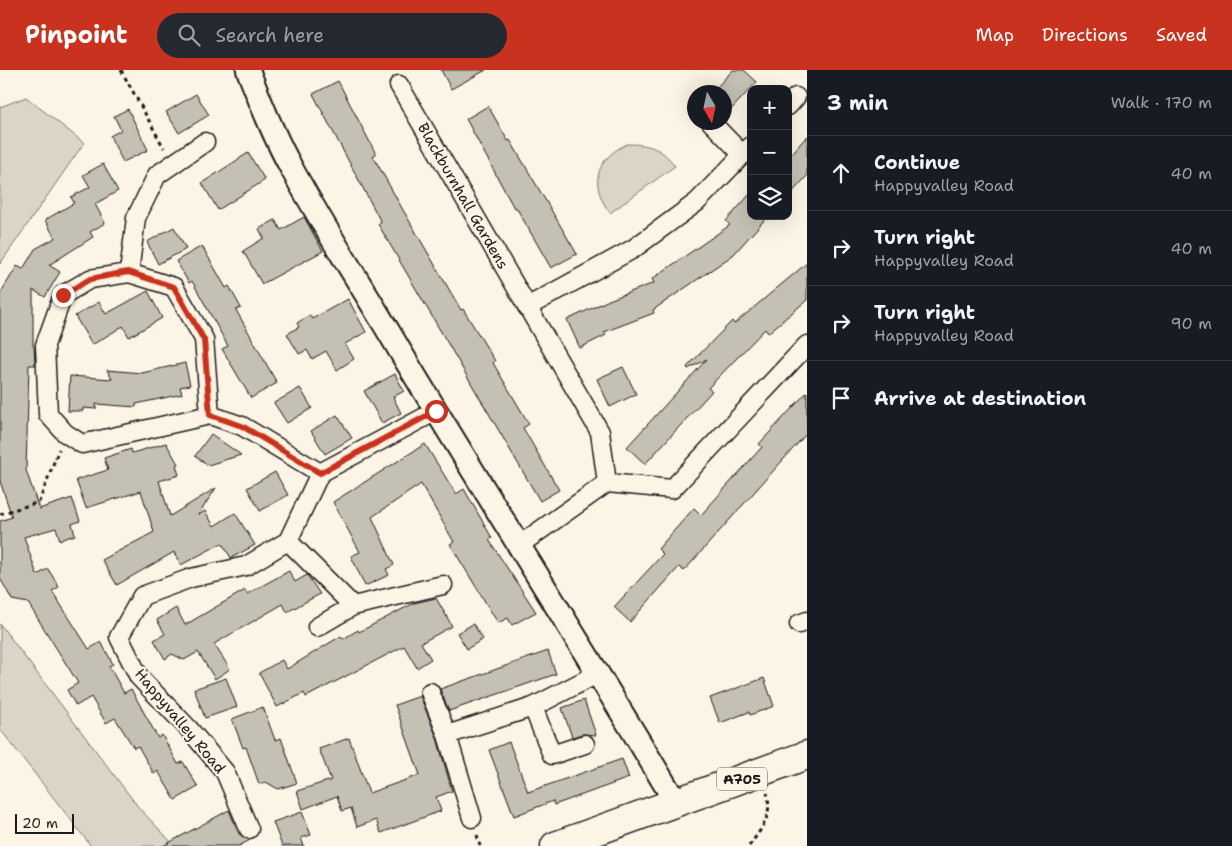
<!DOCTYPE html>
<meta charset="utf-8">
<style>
body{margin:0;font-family:"Shantell Sans",sans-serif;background:#242831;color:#f1f3f6}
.controls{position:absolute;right:15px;top:15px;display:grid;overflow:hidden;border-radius:10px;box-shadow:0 5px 20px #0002}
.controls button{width:45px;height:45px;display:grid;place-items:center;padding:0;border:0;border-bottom:1px solid #363941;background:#171b24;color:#f1f3f6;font:25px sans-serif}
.compass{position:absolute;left:687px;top:15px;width:45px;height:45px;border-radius:50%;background:#171b24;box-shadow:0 5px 20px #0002;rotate:171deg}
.scale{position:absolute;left:15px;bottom:12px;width:59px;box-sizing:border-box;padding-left:5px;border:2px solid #1c1c1c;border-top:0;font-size:14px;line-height:18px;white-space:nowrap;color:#1c1c1c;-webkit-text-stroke:4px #fcf5e5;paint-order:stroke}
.stop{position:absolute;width:15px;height:15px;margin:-11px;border:4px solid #c8321e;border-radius:50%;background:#fff}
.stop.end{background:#c8321e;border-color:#fff;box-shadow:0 1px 5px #0008}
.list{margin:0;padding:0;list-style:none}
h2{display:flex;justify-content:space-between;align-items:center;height:65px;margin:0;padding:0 20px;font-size:21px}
h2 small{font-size:16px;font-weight:400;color:#9ea1a6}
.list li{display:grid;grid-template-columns:32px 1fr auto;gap:15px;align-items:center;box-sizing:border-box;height:75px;padding:0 20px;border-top:1px solid #363941}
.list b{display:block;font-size:19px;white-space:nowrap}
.list p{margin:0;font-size:16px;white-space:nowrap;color:#9ea1a6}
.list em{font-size:16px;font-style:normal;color:#9ea1a6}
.icon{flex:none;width:28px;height:28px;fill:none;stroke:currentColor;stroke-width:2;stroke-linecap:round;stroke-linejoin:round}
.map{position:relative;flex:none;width:807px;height:776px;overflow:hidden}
header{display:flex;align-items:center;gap:30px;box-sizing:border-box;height:70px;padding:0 25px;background:#c8321e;color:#fff}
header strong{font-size:24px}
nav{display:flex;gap:28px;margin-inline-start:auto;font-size:18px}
.search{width:350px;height:45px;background:#242831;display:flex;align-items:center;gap:12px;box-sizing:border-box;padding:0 18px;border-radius:28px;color:#9ea1a6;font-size:19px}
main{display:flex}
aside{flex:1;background:#171b24}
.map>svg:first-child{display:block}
.green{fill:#dbd5c8;stroke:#7c7872}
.building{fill:#c4c0b3;stroke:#1c1c1c}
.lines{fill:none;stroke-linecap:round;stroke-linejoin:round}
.minor-casing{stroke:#1c1c1c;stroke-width:21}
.tertiary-casing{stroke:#1c1c1c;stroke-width:26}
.primary-casing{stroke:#1c1c1c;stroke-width:31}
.path{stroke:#1c1c1c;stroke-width:3;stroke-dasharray:4 4;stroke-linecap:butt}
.minor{stroke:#fcf5e5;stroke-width:18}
.tertiary{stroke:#fcf5e5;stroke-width:22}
.primary{stroke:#fcf5e5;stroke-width:28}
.route{stroke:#c8321e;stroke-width:6}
.labels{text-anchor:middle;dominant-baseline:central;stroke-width:4.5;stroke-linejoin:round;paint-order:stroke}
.shield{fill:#fcf5e5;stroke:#5f5d58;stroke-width:1}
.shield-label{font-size:14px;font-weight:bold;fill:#1c1c1c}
.street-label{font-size:15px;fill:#1c1c1c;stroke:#fcf5e5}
</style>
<header>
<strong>Pinpoint</strong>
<div class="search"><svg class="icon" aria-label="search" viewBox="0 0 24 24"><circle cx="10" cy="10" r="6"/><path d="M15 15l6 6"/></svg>Search here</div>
<nav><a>Map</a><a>Directions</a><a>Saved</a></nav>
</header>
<main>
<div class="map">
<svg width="807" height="776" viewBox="0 0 807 776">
<rect width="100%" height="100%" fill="#fcf5e5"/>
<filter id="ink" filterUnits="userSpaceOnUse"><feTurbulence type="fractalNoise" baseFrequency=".02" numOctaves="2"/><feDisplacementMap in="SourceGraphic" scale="10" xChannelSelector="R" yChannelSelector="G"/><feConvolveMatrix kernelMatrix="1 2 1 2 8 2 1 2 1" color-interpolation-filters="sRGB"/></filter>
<g filter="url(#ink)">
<path class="green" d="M26,27l58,46 -84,121v-157z
M627,74c22,0 35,4 48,22l-65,47c-21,-28 -15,-54 17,-69z
M0,554l139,184 36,38h-84l-91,-117z"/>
<path class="building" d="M441,0h45l-35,19z
M733,0h11l13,12 -33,35v-25h-12z
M338,11l38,73 -3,2 30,54 58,100 2,-1 32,52 -2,2 36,61 -6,4 36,62 -19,11 -162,-277 3,-2 -68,-128z
M196,24l13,21 -30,18 -13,-21z
M488,36l20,35 2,-1 67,114 -26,14 -35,-61 -2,1 -48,-89z
M128,39l20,41 -25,12 -13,-26 11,-6 -7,-14z
M807,66v40l-19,21v-39z
M248,83l17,27 -47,30 -16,-27z
M103,94l15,27 -23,13 10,19 -15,9 3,5 -44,28 11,7 -15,25 -12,-7v56h1l1,19h-6l-3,105 13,39 33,-11 8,23 -8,3 3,11 -15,5 -4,-12 -32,9 13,38 11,-6 11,18 -7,4 37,58 12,-7 12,22 -4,2 15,27 7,-4 27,49 4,-3 16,29 5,-2 15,25 -23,13 -17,-29 -4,3 -16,-28 -4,2 -19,-30 -9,5 -15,-26 -15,9 -9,-16 11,-7 -50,-80 -16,-3 -12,-22v-57l12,-4 -12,-36v-187l17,-28 6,3 12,-20 20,-11 -10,-18 29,-17 -3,-6 19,-10 -7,-12z
M751,123v23h17l-35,39 -80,55 1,3 -50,19 2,3 -26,13 -13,-28 42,-20 45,-17 -2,-4 78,-54 -4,-4z
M304,147l19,34 -61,33 -19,-33 21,-13 -5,-9 16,-9 6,10z
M174,157l12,22 -28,15 -11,-22z
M202,176l24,42 3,-2 12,22 -5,2 41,73 -26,15 -29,-49 6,-3 -36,-65 -3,2 -13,-22z
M807,193v37l-39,33 -3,-4 -57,59 4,3 -67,73 -18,-17 80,-88 -19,10 -1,-2 45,-46 2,3z
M148,221l14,27 -33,19 -6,-11 -31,19 -17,-29 24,-14 7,12z
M348,229l18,33 -21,12 9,15 -17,11 -11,-19 -14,8 -5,-9 -8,4 -12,-20 12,-7 -2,-4 13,-8 2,4z
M185,293l5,22 -10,2 2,7 -46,10v3l-40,-3v5l-13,-1v3h-15l2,-35 42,3 -5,-9 35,3z
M623,297l13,27 -26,13 -13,-28z
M395,304l9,17 -11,6 8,16 -19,10 -18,-32z
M300,318l12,20 -25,15 -13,-20z
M807,322v41l-123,138 -5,-4 -49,55 -16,-15 49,-53 -5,-5 36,-41 7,7 61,-68 -3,-3z
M337,345l15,23 -27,16 -14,-23z
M211,364l30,21 -33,10 -13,-9z
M166,373l12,21 -2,1 3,10 -20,6 11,35 46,-28 -18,27 7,-4 9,15 21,-13 20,32 -24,13 -9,-15 -41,22 -7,-13 -57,33 -15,-25 52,-28 -13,-41 -55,17 -10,-28 32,-10 -4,-12 27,-9 1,4z
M425,374l31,50 8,-5 28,49 -3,2 47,72 -24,13 -4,-7 -10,5 -48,-79 4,-2 -33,-58 -49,33 22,48 -8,4 3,6 -24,11 -14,-30 9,-4 -27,-50z
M275,402l13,23 -28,16 -13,-23z
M289,501l6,11 12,-7 13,19 -33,18 -4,-8 -69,40 16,25 -15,10 -17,-27 -14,8 -12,-6 -7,5 -11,-19 11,-6 -8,-14 19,-12 9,17 60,-35 2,4z
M436,528l16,28 -31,17 10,16 -14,9 -13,-22 -98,51 -2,-4 -27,14 -18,-34 23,-13 5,9 54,-33 2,3 15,-9 1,2 55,-29z
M473,554l10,15 -16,10 -10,-16z
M548,581l8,23 -107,37 -9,-22z
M226,608l11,29 -32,11 -11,-29z
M764,608l10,28 -24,9 -1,-3 -29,11 -10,-25z
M420,626l17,42 15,53 -16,6 5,14 -60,22 -5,-13 -19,7 -6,-19 -9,3 -5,-15 -34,13 -6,-18 34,-11 -12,-31 30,-11 20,55 51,-18 -25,-70z
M584,630l12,35 -14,-1 -10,3 -10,-29z
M263,637l12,33 6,-2 16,45 -19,6 -12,-7 -7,2 -13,-37 -3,1 -11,-29z
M509,672l19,50 94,-33 7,19 -75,27 -1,-4 -39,15 -25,-66z
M229,740l10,24 11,6 -11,6h-76z
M302,742l9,23 -10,3 3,8h-22l-9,-24z"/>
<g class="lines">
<g class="minor-casing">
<path id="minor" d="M399,15l201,347 7,51
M788,36l8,-9
M711,52l32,33
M129,203l7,-55 21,-43 48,-33
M527,237l106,-58 64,-47 54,-56
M210,345l-6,-76 -30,-52 -45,-14 -39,6 -27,16 -18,50 3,69 17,19 17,11 128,-29 32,11 78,47
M288,471l65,65
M518,476l89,-63 65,6 135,-144
M799,554l8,-3
M317,557l36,-21 90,-21
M430,622l17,43 25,83
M533,637l19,48 33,-11
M447,665l86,-28 66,-34
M249,759l-24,-57 -36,-43 -50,-52 -20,-40 23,-41 49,-18 55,-12 42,-25 32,-68 116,-62"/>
</g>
<g class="tertiary-casing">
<path id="tertiary" d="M248,0c13,34 27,69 45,101 34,62 72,120 107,180 91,152 186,300 276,452"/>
</g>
<g class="primary-casing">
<path id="primary" d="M555,776l252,-91"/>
</g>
<path class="path" d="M121,0l43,78
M0,444l39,-12 20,-53
M477,765l3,11
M749,776c13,-18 24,-30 18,-53"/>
<use href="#minor" class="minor"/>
<use href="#tertiary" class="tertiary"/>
<use href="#primary" class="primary"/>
</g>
</g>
<g class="lines" filter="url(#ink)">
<path class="route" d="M63,225l27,-16 38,-7 46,15 30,53 6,75 32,11 78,47 116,-62"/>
</g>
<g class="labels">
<rect class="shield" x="717" y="697.5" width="50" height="23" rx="4"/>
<g class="shield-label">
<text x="742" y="709">A705</text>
</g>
<g class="street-label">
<text transform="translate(463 126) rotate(60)">Blackburnhall Gardens</text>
<text transform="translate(180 651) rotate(50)">Happyvalley Road</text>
</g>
</g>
</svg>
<div class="controls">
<button>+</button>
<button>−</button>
<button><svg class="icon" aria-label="layers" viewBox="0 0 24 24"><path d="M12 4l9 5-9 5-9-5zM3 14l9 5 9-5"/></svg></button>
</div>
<svg class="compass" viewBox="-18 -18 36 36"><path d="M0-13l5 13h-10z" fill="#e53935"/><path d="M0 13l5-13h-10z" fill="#9ea1a6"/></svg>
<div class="scale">20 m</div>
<div class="stop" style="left:436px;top:341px"></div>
<div class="stop end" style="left:63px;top:225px"></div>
</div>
<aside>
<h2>3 min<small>Walk · 170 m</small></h2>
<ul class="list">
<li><svg class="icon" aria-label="ahead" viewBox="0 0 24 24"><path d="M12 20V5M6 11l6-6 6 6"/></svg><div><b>Continue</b><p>Happyvalley Road</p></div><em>40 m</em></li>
<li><svg class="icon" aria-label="right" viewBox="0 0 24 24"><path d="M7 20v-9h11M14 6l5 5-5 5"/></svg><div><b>Turn right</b><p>Happyvalley Road</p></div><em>40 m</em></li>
<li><svg class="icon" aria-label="right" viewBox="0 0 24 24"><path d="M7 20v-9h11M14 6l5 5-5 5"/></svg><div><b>Turn right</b><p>Happyvalley Road</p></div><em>90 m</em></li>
<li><svg class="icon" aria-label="arrive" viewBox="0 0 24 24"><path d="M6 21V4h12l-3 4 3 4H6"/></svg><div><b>Arrive at destination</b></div></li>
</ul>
</aside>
</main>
